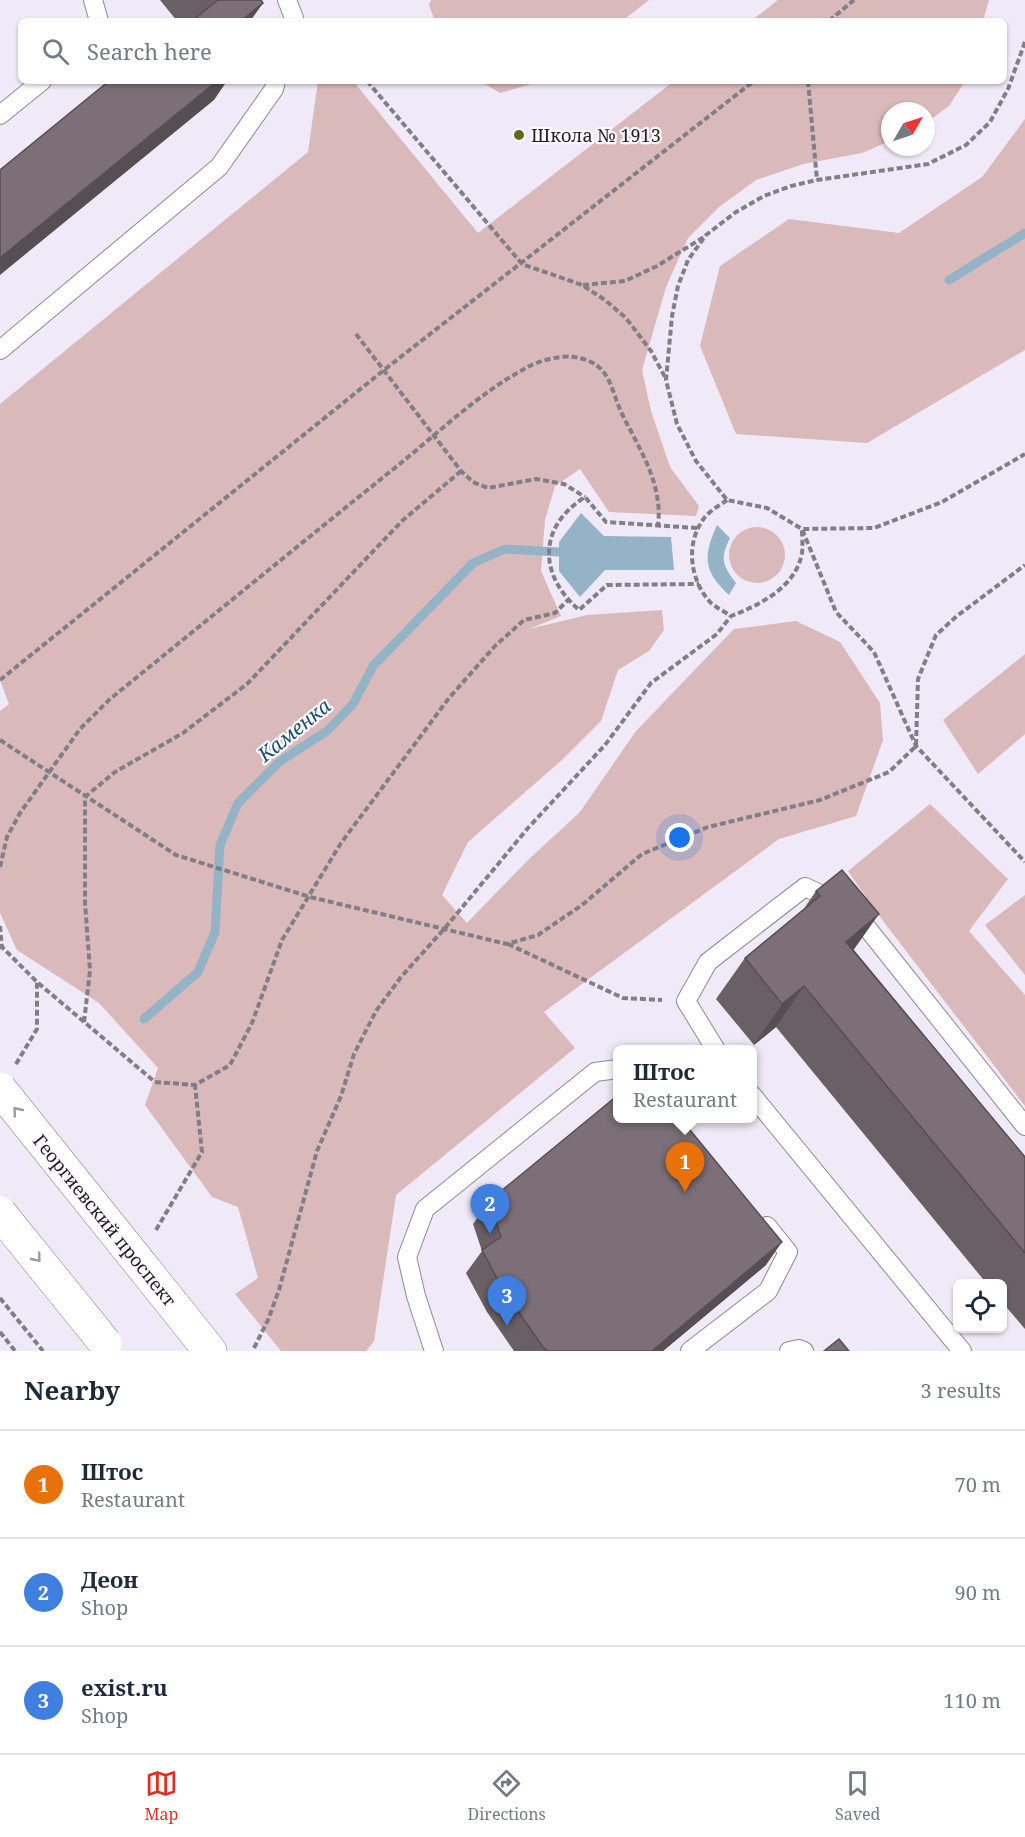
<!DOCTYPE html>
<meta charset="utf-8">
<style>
body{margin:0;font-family:"Noto Serif",serif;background:#f2f2f3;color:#1f2937}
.controls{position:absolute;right:18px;bottom:18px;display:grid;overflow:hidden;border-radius:9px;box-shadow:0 2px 4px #0004}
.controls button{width:54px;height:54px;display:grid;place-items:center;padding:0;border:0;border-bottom:2px solid #e0e1e3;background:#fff;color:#1f2937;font:30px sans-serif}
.compass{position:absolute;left:881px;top:102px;width:54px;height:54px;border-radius:50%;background:#fff;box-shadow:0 2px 4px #0004;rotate:51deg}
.you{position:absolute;left:680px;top:838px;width:21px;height:21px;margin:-15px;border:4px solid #fff;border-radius:50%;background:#1a73e8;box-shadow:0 0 0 9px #1a73e833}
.badge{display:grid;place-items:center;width:39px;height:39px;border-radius:50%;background:#d93025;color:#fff;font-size:20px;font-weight:700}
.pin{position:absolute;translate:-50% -50px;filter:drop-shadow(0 2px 3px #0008)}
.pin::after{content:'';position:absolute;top:32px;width:21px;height:18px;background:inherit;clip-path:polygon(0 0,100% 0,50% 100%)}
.popup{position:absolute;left:613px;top:1045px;width:144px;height:78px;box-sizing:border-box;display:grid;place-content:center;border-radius:9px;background:#fff;filter:drop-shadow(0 2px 4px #0005);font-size:20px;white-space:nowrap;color:#747a83}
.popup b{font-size:22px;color:#1f2937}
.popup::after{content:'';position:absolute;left:50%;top:100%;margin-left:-12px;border:12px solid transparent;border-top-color:#fff}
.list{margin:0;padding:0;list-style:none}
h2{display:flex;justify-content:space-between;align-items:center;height:78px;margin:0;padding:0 24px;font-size:26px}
h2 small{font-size:20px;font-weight:400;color:#747a83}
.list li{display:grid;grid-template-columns:39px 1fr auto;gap:18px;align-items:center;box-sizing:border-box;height:108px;padding:0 24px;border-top:2px solid #e0e1e3}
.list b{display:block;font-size:22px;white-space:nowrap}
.list p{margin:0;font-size:20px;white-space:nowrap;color:#747a83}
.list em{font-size:20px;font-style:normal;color:#747a83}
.icon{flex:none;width:33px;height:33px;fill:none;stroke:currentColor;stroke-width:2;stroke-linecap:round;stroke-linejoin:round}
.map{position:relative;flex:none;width:1025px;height:1351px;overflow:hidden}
.search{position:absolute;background:#fff;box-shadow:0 2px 4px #0004;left:18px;right:18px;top:18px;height:66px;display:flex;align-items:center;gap:15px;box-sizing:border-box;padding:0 21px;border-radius:9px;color:#747a83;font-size:22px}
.sheet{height:402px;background:#fff}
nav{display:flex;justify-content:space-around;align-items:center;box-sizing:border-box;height:84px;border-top:2px solid #e0e1e3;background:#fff;font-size:16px;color:#747a83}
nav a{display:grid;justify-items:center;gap:3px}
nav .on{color:#d93025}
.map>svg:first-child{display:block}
.green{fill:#dab9ba}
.water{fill:#95b3c7}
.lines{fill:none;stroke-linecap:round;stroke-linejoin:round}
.stream{stroke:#95b3c7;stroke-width:9}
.service-casing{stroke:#8e8895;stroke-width:20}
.primary-casing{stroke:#8e8895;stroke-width:34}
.path{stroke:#827e86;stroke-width:4;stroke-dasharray:6 3;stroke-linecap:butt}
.service{stroke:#fff;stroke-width:18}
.primary{stroke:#fff;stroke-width:33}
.primary-bridge-casing{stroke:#8e8895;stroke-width:34;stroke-linecap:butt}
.primary-bridge{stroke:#fff;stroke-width:33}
.wall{fill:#6b5f66}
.shaded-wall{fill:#574e53}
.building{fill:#7c6f77;stroke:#574e53;stroke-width:1.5}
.oneway{stroke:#9b9a9c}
.poi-dot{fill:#5c6c18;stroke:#fbf9fe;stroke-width:2}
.labels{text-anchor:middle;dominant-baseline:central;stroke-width:4.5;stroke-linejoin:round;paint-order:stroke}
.poi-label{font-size:18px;fill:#211f23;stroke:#fbf9fe;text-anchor:start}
.street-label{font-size:18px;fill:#211f23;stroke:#fbf9fe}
.water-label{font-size:20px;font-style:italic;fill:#1d516f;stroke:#fbf9fe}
</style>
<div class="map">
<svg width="1025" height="1351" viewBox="0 0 1025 1351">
<rect width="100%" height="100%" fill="#f0e9f7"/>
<path class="green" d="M431,0h218l-27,21h-187l-6,-16z
M778,0h211l-6,21h-232z
M318,81h35l125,152 196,-152h291l-16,25 -23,17v-12h-36v30l-28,12 -59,11 -47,16 -37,27 -31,31 -22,49 -24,83 9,41 19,56 29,39 -3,10 -87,-4 -29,-43 -25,17 -10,34 -4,51 20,45 -32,13 58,-14 75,-5 2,20 -15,21 -31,19 -17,51 -39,39 -94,82 -26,53 25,28 61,-63 52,-48 56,-81 98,-102 62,-8 44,21 40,61 3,37 -27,76 -77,23 -235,173 31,36 -179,147 -22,146 -8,10h-85l-46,-57 23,-16 -20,-71 -26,-10 -67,-92 13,-37 -59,-65 -82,-53 -17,-37v-202l9,-7 -9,-24v-276l308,-252z
M480,81h62l-42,12z
M1025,119v231l-158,93 -131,-9 -36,-88 20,-80 69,-47 110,14 83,-56z
M729 555a28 28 0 1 1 56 0a28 28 0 1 1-56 0Z
M1025,654v80l-47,40 -35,-54z
M930,804l78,75 -39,52 56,64v111l-148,-193 -29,-42z
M1025,895v80l-40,-50z"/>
<path class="water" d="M581,513l23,23 67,1 3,33h-69l-25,27 -21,-26v-29z
M717,525l13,13c-10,20 -8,27 6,45l-7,12c-26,-24 -26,-39 -12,-70z"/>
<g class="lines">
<path class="stream" d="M949,280l76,-47
M144,1019l54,-47 17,-40 5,-87 18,-42 41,-41 48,-31 26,-27 20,-38 100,-103 32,-14 54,3"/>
<g class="service-casing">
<path id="service" d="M93,0l6,21
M287,0l7,18 -1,3
M0,115l42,-34
M0,350l219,-183 55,-78 2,-8
M716,1050l-30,-49 22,-39 97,-75 47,22 173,217
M752,1095l210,256
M434,1351l-18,-55 -9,-39 18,-48 170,-137 23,-3
M690,1351l78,-60 20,-39 -21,-26
M789,1351l10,-2 5,2"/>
</g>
<g class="primary-casing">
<path id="primary" d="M146,1271l64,80"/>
</g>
<path class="path" d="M829,21l25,-21
M1025,42l-17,47 -18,33 -24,23 -38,19 -111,16 -26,6 -27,10 -28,16 -30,23 -18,25 -10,26 -6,30 -6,64 11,44 19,37 31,39 40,8 35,21 34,83 38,40 42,94 109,116
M367,81l155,183 60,21 23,15 21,18 25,33 15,28
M808,81l9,99
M583,285l42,-4 32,-15 47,-29
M356,334l105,137 12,11 15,6 48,-9 28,5 21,13
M727,500c-7,5 -16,10 -22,17 -20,25 -16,63 6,86 6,5 14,9 20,13 29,-11 65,-29 71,-63 1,-8 0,-17 0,-24l72,-1 68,-26 83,-48
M697,528l-91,-6 -21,-25c-47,30 -47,77 -6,113l28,-25 92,-1
M0,680l384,-310 370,-289
M0,740l176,115 134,42 197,47 31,-9 44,-30 60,-51 66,-27 112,-27 69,-28 27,-26 2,-67 18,-44 21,-19 68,-51
M0,867l7,-30 13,-24 60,-84 30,-30c95,-77 190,-155 286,-232 41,-33 83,-74 130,-99 12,-7 33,-13 48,-11 39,6 35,32 50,61 17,33 39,68 34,107
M0,926l2,23
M508,944l115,54 39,2
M0,945l37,37 118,100 40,3 35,-20 22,-42 30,-83 59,-97 108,-145 46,-52 29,-26 31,-7 13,-13
M84,1022l6,-51 -5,-68v-106l30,-25 68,-39 64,-49 155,-163 59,-50
M16,1064l21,-35v-47
M156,1230l46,-78 -7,-67
M0,1298l43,53
M0,1332l15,19
M254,1348l14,-28 11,-30 38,-139 24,-55 13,-42 22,-43 25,-34 44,-49 83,-100 77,-83 46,-62 66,-49 14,-18"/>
<use href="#service" class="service"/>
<use href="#primary" class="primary"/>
<g class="primary-bridge-casing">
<path id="primary-bridge" d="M0,1089l146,182
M0,1213l105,130"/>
</g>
<use href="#primary-bridge" class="primary-bridge"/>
</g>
<path class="wall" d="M160,0h101l2,3 -13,18h-73z
M842,870l12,80 171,207v172l-23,-27v-18h-15l-211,-257 -22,18 -38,-46 29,-41 58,-48 13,-19z
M489,1201l277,64 -103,86h-149l-27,-39 -21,-39 16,-22 -9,-27z"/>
<path class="shaded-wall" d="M263,3l-13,18h-9z
M217,81h10l-13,19 -214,175v-17z
M879,914l-29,41 -4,-13z
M804,986l-28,41 -22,18 28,-41z
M782,1242l-16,23 -103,86h-11z"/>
<path class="building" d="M218,0h43l2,3 -22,18h-49z
M109,81h108l-217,177v-88z
M842,870l37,44 -33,28 179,215v96l-221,-267 -22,18 -37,-46 75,-62 -4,-5z
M618,1095v24h63l101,123 -130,109h-104l-5,-4 -40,-57 -21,-40 19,-13 -12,-36z
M839,1339l10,12h-25z"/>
<defs><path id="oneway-chevron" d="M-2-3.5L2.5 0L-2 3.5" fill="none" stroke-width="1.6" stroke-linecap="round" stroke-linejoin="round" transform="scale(1.5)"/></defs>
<g class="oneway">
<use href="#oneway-chevron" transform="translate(17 1111) rotate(-129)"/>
<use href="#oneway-chevron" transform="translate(37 1258) rotate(51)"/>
</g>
<circle class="poi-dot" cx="519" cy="135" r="6"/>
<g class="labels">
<g class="poi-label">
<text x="531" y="135">Школа № 1913</text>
</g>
<g class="street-label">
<text transform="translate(105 1220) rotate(51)">Георгиевский проспект</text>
</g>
<g class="water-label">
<text transform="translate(294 730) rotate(-39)">Каменка</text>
</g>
</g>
</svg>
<div class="controls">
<button><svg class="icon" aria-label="locate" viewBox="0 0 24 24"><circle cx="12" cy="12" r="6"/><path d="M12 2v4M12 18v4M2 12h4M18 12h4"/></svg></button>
</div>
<svg class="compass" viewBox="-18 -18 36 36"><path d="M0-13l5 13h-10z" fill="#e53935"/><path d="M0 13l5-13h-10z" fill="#747a83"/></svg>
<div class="you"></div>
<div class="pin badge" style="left:685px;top:1192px;background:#e8710a">1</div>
<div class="popup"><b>Штос</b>Restaurant</div>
<div class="pin badge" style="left:490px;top:1234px;background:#3f7fe0">2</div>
<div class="pin badge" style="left:507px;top:1326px;background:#3f7fe0">3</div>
<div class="search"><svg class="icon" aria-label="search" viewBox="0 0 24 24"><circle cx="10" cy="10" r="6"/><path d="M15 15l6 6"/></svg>Search here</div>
</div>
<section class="sheet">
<h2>Nearby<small>3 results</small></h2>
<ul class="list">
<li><span class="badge" style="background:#e8710a">1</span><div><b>Штос</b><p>Restaurant</p></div><em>70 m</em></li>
<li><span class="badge" style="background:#3f7fe0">2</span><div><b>Деон</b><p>Shop</p></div><em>90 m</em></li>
<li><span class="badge" style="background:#3f7fe0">3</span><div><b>exist.ru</b><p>Shop</p></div><em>110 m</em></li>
</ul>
</section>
<nav>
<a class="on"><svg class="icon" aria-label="map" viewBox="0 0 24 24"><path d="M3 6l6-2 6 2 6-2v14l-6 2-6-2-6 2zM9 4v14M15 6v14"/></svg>Map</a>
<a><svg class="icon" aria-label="directions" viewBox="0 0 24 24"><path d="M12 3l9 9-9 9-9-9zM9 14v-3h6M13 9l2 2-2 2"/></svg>Directions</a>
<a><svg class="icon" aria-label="saved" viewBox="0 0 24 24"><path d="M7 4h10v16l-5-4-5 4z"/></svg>Saved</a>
</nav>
